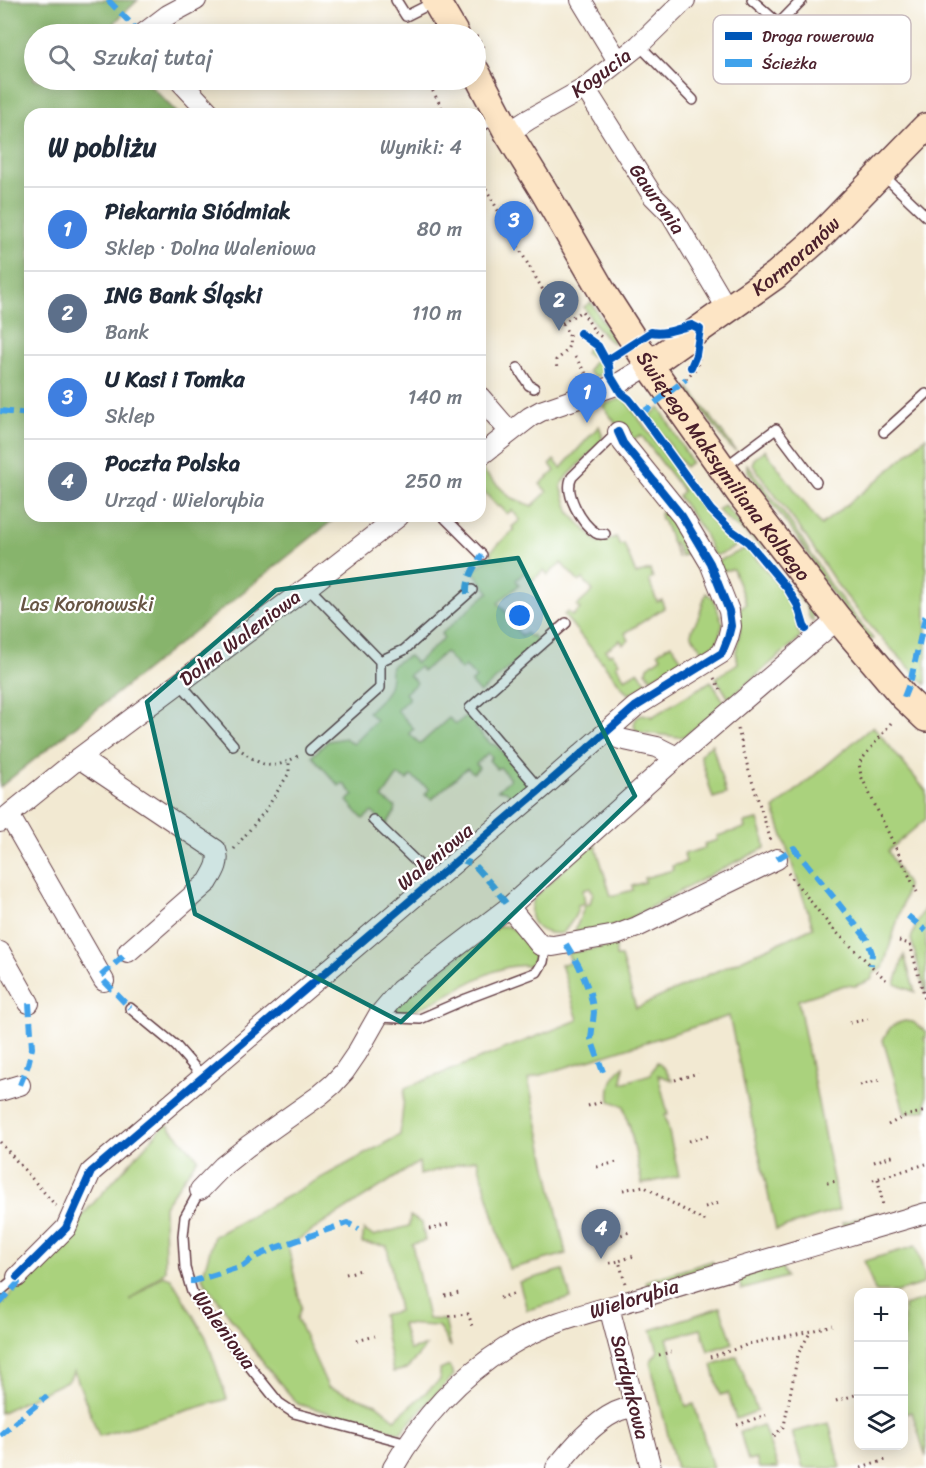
<!DOCTYPE html>
<html lang="pl">
<meta charset="utf-8">
<style>
body{margin:0;font-family:Sriracha,sans-serif;background:#f6f6f7;color:#1f2937}
.controls{position:absolute;right:18px;bottom:18px;display:grid;overflow:hidden;border-radius:12px;box-shadow:0 3px 15px #0003}
.controls button{width:54px;height:54px;display:grid;place-items:center;padding:0;border:0;border-bottom:2px solid #e0e1e3;background:#fff;color:#1f2937;font:30px sans-serif}
.you{position:absolute;left:520px;top:616px;width:21px;height:21px;margin:-15px;border:4px solid #fff;border-radius:50%;background:#1a73e8;box-shadow:0 0 0 9px #1a73e833}
.badge{display:grid;place-items:center;width:39px;height:39px;border-radius:50%;background:#b5179e;color:#fff;font-size:20px;font-weight:700}
.pin{position:absolute;translate:-50% -50px;filter:drop-shadow(0 2px 3px #0008)}
.pin::after{content:'';position:absolute;top:32px;width:21px;height:18px;background:inherit;clip-path:polygon(0 0,100% 0,50% 100%)}
.list{margin:0;padding:0;list-style:none}
h2{display:flex;justify-content:space-between;align-items:center;height:78px;margin:0;padding:0 24px;font-size:26px}
h2 small{font-size:20px;font-weight:400;color:#747a83}
.list li{display:grid;grid-template-columns:39px 1fr auto;gap:18px;align-items:center;box-sizing:border-box;height:84px;padding:0 24px;border-top:2px solid #e0e1e3}
.list b{display:block;font-size:22px;white-space:nowrap}
.list p{margin:0;font-size:20px;white-space:nowrap;color:#747a83}
.list em{font-size:20px;font-style:normal;color:#747a83}
.icon{flex:none;width:33px;height:33px;fill:none;stroke:currentColor;stroke-width:2;stroke-linecap:round;stroke-linejoin:round}
.map{position:relative;flex:none;width:926px;height:1468px;overflow:hidden}
.search{position:absolute;background:#fff;box-shadow:0 3px 15px #0003;left:24px;top:24px;width:462px;height:66px;display:flex;align-items:center;gap:15px;box-sizing:border-box;padding:0 21px;border-radius:33px;color:#747a83;font-size:22px}
.panel{position:absolute;background:#fff;box-shadow:0 3px 15px #0003;left:24px;top:108px;width:462px;height:414px;border-radius:18px}
.map>svg:first-child{display:block}
.green{fill:#aad27d;stroke:#7a7854;stroke-width:1.5}
.forest{fill:#87b46c;stroke:#686a4c;stroke-width:1.5}
.lines{fill:none;stroke-linecap:round;stroke-linejoin:round}
.lane-casing{stroke:#633d44;stroke-width:12}
.street-casing{stroke:#633d44;stroke-width:22}
.secondary-casing{stroke:#633d44;stroke-width:30}
.path{stroke:#633d44;stroke-width:3;stroke-dasharray:1.5 4.5;stroke-linecap:butt}
.lane{stroke:#fff;stroke-width:9}
.street{stroke:#fff;stroke-width:20}
.secondary{stroke:#fde5c5;stroke-width:27}
.quiet{stroke:#40a2eb;stroke-width:6;stroke-dasharray:12 6;stroke-linecap:butt}
.cycleway-casing{stroke:#fff;stroke-width:11}
.cycleway{stroke:#0057b8;stroke-width:8}
.marked{fill:#0f766e;fill-opacity:0.2;stroke:#0f766e;stroke-width:4.5;stroke-linejoin:round}
.labels{text-anchor:middle;dominant-baseline:central;stroke-width:4.5;stroke-linejoin:round;paint-order:stroke}
.street-label{font-size:20px;fill:#4a1f2b;stroke:#fff}
.park-label{font-size:20px;fill:#675544;stroke:#fff}
.key{fill:#fff;stroke:#c9bcbf;stroke-width:1.5}
.key-label{font-size:16px;fill:#4a1f2b}
</style>
<div class="map">
<svg width="926" height="1468" viewBox="0 0 926 1468">
<rect width="100%" height="100%" fill="#fff"/>
<filter id="ink" filterUnits="userSpaceOnUse"><feTurbulence type="fractalNoise" baseFrequency=".0167" numOctaves="2"/><feDisplacementMap in="SourceGraphic" scale="12" xChannelSelector="R" yChannelSelector="G"/><feConvolveMatrix kernelMatrix="1 2 1 2 8 2 1 2 1" color-interpolation-filters="sRGB"/></filter>
<filter id="wash" filterUnits="userSpaceOnUse"><feTurbulence type="fractalNoise" baseFrequency=".008" numOctaves="4" result="noise"/><feDisplacementMap in="SourceGraphic" scale="24" xChannelSelector="R" yChannelSelector="G"/><feGaussianBlur stdDeviation="1.35" result="paint"/><feColorMatrix in="noise" values="0 0 0 0 0 0 0 0 0 0 0 0 0 0 0 0 0 1.4 0 .05"/><feComposite in="paint" operator="in"/></filter>
<g filter="url(#wash)">
<rect width="100%" height="100%" fill="#f2e9d2"/>
<path class="green" d="M591,302l24,40 -2,1c-13,-9 -21,-23 -29,-36z
M588,345c10,3 18,19 15,29 -7,4 -10,3 -15,-3l8,-13 -11,-5z
M689,388l47,63 -6,-4 -43,-57z
M620,399h3l4,3 88,123 21,15 3,3c-6,7 -16,10 -25,13l-11,-25 -25,-35 5,-5 -42,-56 -8,4h-6l-24,-33 2,-2z
M660,408l31,54 -6,5 -36,-51z
M599,426l3,8v7l-39,40 -2,5 9,27 28,30 18,-6 4,8 4,-1 12,30 14,-4 3,8 -4,2 8,22 5,-2 2,8 -39,25 4,7 -6,4 -3,-4 -14,10 3,5 3,-2 7,10 -3,2 9,14 13,-8 9,12 -13,9 -6,2 -64,-79 4,-3 4,4 8,-7 -3,-3 16,-15 -10,-12 -4,3 -18,-19 -13,12 -4,-5 -11,10 -8,-8 -9,8 3,5 -21,18 18,20 -3,3 9,10 4,-3 4,4 2,-2 5,6 -1,3 -56,49 -9,-10 5,-5 -11,-12 -4,4 -16,-18 -22,19 -4,-4 -10,8 8,8 -12,10 4,5 -12,12 17,19 -5,4 11,11 29,-26 7,6 13,-10 6,6 1,9 15,15 5,1 33,38 -1,2 -14,14 -8,-8 -8,-1 12,-11 -10,-12 -3,2 -8,-9 3,-3 -4,-4 -12,11 3,4 -6,5 -6,-5 -35,31 -7,-4 4,-6 -18,-13 -4,4 -9,-5 -16,23 13,9v5l-9,13 -14,-13 -9,7 -16,-18 7,-6 -11,-12 -4,3 -27,-30 16,-15 17,-3 8,6 23,-24 -8,-8c6,-7 16,-14 20,-23 9,-18 -9,-21 21,-33l7,7 28,-25 -3,-4 48,-42 -16,-21 19,-16 -2,-3 24,-22 -2,-3 8,-7 -8,-10 -5,4 -7,-8 -2,1 -18,-20v-19l30,29 22,9 15,-14 -7,-8 15,-13 -5,-7 4,-4 7,8z
M926,437v248l-48,-50 -40,-49 -34,-52 -52,-70 2,-5 11,-9 56,75 57,-45z
M747,464l52,70 29,48 45,57 -6,2 -50,-69 -7,-15 -14,-21 -46,-62 -3,-5z
M724,505l11,13 20,17 10,13 -2,1c-14,-15 -32,-24 -45,-39z
M662,511l17,13 13,26 -3,3 -8,3 -5,-12 -3,-1 5,15 -15,-38h-2l-1,-7z
M744,549l5,1 36,43 6,12 6,6v18l4,8 -72,62 -13,-21 22,-15 -2,-11 4,-22 -2,-17 3,-6 5,-3 -13,-35 -10,2 -7,-9z
M794,583l18,22 1,17 -3,-3 -5,-15 -5,-5 -7,-14z
M706,593l7,5 10,26 -6,19 -14,9 -12,-18c1,-7 3,-8 6,-14 4,-8 6,-19 9,-27z
M671,644l11,16 -31,19 -5,-8h1l1,-4 13,-10 -3,-5z
M711,681l14,22 -40,33 -6,1 -42,-5c-8,-11 3,-22 15,-15z
M873,726l53,65v28l-38,32 19,34 -2,11 -22,72 -9,5 -3,7 -16,6 -10,-1 -47,15 41,210 -63,20 -47,-214 -201,63 38,175 -57,15 -32,-110 -57,16 -1,-13 -131,84 13,61 -4,12 31,68 48,17 19,15 45,-39v-10l9,-4 5,9 -54,58 -102,-29 -31,-36 -65,-90 12,-42 186,-101 5,-47 173,-68 -17,-56 11,-1 -5,-10 49,-8v12h5l15,51 177,-81 -39,-118z
M712,744l14,50 -13,4 -13,-43z
M758,820l6,20 1,8 -46,22 -103,56 -42,7 11,-28 5,-1 3,-12 -3,-4 -7,2 2,13 -7,2c0,10 -9,20 -15,28 -23,4 -41,-13 -28,-36l59,-57 17,56 22,-6 -1,-4 13,-4 -1,-4 29,-8 -1,-4 14,-4 -2,-8 21,-6 -1,-4 14,-4 -1,-4 28,-8 -1,-5z
M926,906v88l-15,-55 6,-17z
M503,926c14,0 23,16 32,27 0,6 -1,9 -6,13 -36,-5 -75,30 -108,41 -8,3 -15,6 -23,5l-2,-5 2,-3 96,-76z
M904,955l11,37 -20,-8z
M905,1021l8,1 13,10v6h-2l2,7v65l-21,4 -22,-74c6,-12 8,-16 22,-19z
M657,1062l8,7 7,11 -14,-5 10,39 -3,1 14,61 -37,8 -13,-61h-1l-4,-17 -14,-5c-2,-15 2,-26 14,-35l-2,17 29,-9z
M166,1123l32,35 -34,48 1,65 -35,29 33,-25 8,3 35,59 21,62 -128,37 -25,-65 -5,9 -69,33v-107z
M878,1212l-4,11 -30,5 -2,-5z
M410,1216l12,7 3,18 -13,3 16,75 17,1 6,27 -13,-21 -36,-2 7,26 17,-4 -19,23 -14,3 -11,-57 17,-4 -12,-65 -25,-3 2,-13 9,6 36,-10z
M916,1246l9,30 -2,8 -26,8h-20l-2,-1 -11,-30z
M712,1261l2,4 -67,21 -1,-5z
M776,1262l6,6 4,9 -45,13 -2,-11 4,-7z
M563,1270l8,28 -44,12 -8,-28z
M926,1299v158l-14,-45 -8,2v-108z
M720,1307l13,36 -25,8 -7,-22 -34,9 19,68 8,-2 19,64h-37l-26,-106 8,-11 -7,-21z
M737,1356l20,55 -21,8 -8,-26 -8,2 -8,-30z
M829,1423l12,45h-38l-11,-36z
M763,1425l15,43h-19l-3,-9 -8,2 -8,-29z"/>
<path class="forest" d="M0,0h138l-23,22 3,12h-84v46h111l33,34h-148v402h308l-338,271z"/>
</g>
<g filter="url(#ink)">
<g class="lines">
<g class="lane-casing">
<path id="lane" d="M396,0l10,16 28,-14
M752,0l26,23
M760,43l42,-43
M639,45l54,55
M480,127l16,-9
M882,174l44,42
M518,368l11,17 5,3
M884,432l42,-38
M725,467l51,-38 40,53
M443,516l39,39
M605,534c-4,0 -6,1 -9,-1 -14,-9 -33,-40 -24,-56l46,-45
M308,587l72,74 24,-11 68,-60
M180,683l53,62
M310,750l70,-62v-27
M540,790l-70,-82 96,-85
M373,820l62,60
M130,1008l46,38 27,31
M379,1017l41,2 46,-20 71,-27 6,-10 3,-17
M200,1190l-15,27 -2,19 2,32 7,24 14,20 73,91 15,10 114,30
M0,1291l17,-14"/>
</g>
<g class="street-casing">
<path id="street" d="M581,0l37,61
M143,34l25,-19 28,-15
M179,80l32,34
M585,88l68,108 18,18 57,96
M508,133l20,-13 57,-32 54,-43 46,-45
M480,397l30,35
M480,456l50,-39 11,-6 75,-26 33,-20
M610,730l10,9 37,8 20,10
M79,758l137,92c5,12 -2,22 -8,32l-80,70
M9,815l95,166
M0,822l79,-64 229,-171 91,-71
M509,907l31,38 13,1 63,-11 21,-8 140,-68
M0,952l29,51
M0,1091l20,-6
M200,1190l23,-24 25,-20 72,-51 13,-11 11,-12 13,-19 21,-37 22,-26 109,-83 168,-150 161,-138
M17,1277l49,-49 25,-56 449,-382 95,-83 87,-54 6,-15 3,-12 -2,-15 -19,-48 -28,-47 -59,-73 -5,-11
M609,1307l42,161
M393,1468c28,-49 66,-91 114,-121 41,-26 90,-36 136,-50 94,-30 188,-56 283,-84
M556,1468c16,-20 37,-45 60,-56 6,-3 12,-4 18,-5"/>
</g>
<g class="secondary-casing">
<g id="secondary">
<path d="M435,0l20,34"/>
<path id="s1" d="M476,72l32,61 37,60 58,100 49,76 88,124 98,126 66,78 22,21"/>
<path id="s2" d="M649,365l127,-90 39,-34 111,-114"/>
</g>
</g>
<path class="path" d="M476,36l9,15
M427,80l18,34
M431,88l16,-8
M480,178l45,81 44,76c2,12 -3,18 -13,25l1,10
M562,323l20,-12 13,21 9,7
M575,357l12,18
M688,362l6,9
M686,379l11,-12 2,-9
M714,678l8,15
M891,723l-32,40 2,13 56,116
M738,729l10,39 24,76
M242,751c22,17 31,19 56,5
M234,849l31,-38 24,-38v-12
M788,873l43,54 55,53
M899,941l11,3 16,59
M850,1023l18,-4
M675,1080l23,-7
M860,1085l20,-5
M588,1106l16,-5
M888,1125l17,-9 21,-5
M689,1141l19,-5
M0,1142l56,64
M874,1162l21,-7
M597,1167l20,-5
M878,1179l5,27
M873,1180l53,-16
M827,1183l10,-2
M623,1190l20,-4 50,29 15,7
M705,1207l14,-4
M429,1229l20,-5
M610,1239l22,-8
M610,1263l9,-2
M346,1274l15,-4
M625,1283l-6,-22 18,-6
M445,1296l14,-3
M500,1298l13,-4
M449,1316l19,-2 6,15
M357,1341l18,-5
M659,1355l12,-3
M710,1357l32,-10 6,-3 63,-13 21,-6
M836,1401l22,-7
M737,1425l29,-10
M774,1436l10,-10 14,-72 13,-23
M861,1468l28,-9"/>
<use href="#lane" class="lane"/>
<use href="#street" class="street"/>
<use href="#secondary" class="secondary"/>
<path class="quiet" d="M108,0l33,34
M0,411l30,3
M641,414l45,-35
M467,594c-1,-15 7,-27 15,-39
M904,697l7,-18 15,-66
M459,859l14,5 20,22 16,21
M777,859l17,-11 73,91 5,14 -1,12
M908,916l18,15
M566,944l13,22 11,27 4,19 -3,27 12,33
M101,976l27,-24
M104,981l26,27
M20,1085l8,-20 4,-17 -3,-45
M190,1281h4l49,-15 10,-8 22,-10 72,-25 12,6
M0,1303l18,-20 -1,-6
M0,1435l47,-39"/>
<g class="cycleway-casing">
<path id="cycleway" d="M580,333l18,13 11,20 1,9 11,18 8,6 12,15 70,96 20,20 17,12 39,46 11,18 6,20 2,3
M606,361l45,-29c14,3 28,-4 41,-7l8,4 -4,26 -5,12
M17,1277l49,-49 25,-56 449,-382 95,-83 87,-54 6,-15 3,-12 -2,-15 -19,-48 -28,-47 -59,-73 -5,-11"/>
</g>
<use href="#cycleway" class="cycleway"/>
</g>
</g>
<path class="marked" d="M518,558l117,238 -234,226 -206,-108 -48,-212 129,-112z"/>
<g class="labels">
<g class="street-label">
<text transform="translate(601 73) rotate(-36)">Kogucia</text>
<text transform="translate(657 199) rotate(55)">Gawronia</text>
<text stroke="none"><textPath href="#s2" startOffset="183">Kormoranów</textPath></text>
<text stroke="none"><textPath href="#s1" startOffset="466">Świętego Maksymiliana Kolbego</textPath></text>
<text transform="translate(240 638) rotate(-37)">Dolna Waleniowa</text>
<text transform="translate(435 857) rotate(-40)">Waleniowa</text>
<text transform="translate(634 1299) rotate(-17)">Wielorybia</text>
<text transform="translate(224 1330) rotate(54)">Waleniowa</text>
<text transform="translate(630 1387) rotate(76)">Sardynkowa</text>
</g>
<g class="park-label">
<text x="87" y="604">Las Koronowski</text>
</g>
</g>
<rect x="713" y="15" width="198" height="69" rx="9" class="key"/>
<rect x="725" y="32" width="27" height="8" fill="#0057b8"/>
<rect x="725" y="59" width="27" height="8" fill="#40a2eb"/>
<g class="key-label">
<text x="762" y="42">Droga rowerowa</text>
<text x="762" y="69">Ścieżka</text>
</g>
</svg>
<div class="controls">
<button>+</button>
<button>−</button>
<button><svg class="icon" aria-label="layers" viewBox="0 0 24 24"><path d="M12 4l9 5-9 5-9-5zM3 14l9 5 9-5"/></svg></button>
</div>
<div class="you"></div>
<div class="pin badge" style="left:587px;top:423px;background:#3f7fe0">1</div>
<div class="pin badge" style="left:559px;top:331px;background:#5c6f8a">2</div>
<div class="pin badge" style="left:514px;top:251px;background:#3f7fe0">3</div>
<div class="pin badge" style="left:601px;top:1259px;background:#5c6f8a">4</div>
<div class="search"><svg class="icon" aria-label="search" viewBox="0 0 24 24"><circle cx="10" cy="10" r="6"/><path d="M15 15l6 6"/></svg>Szukaj tutaj</div>
<section class="panel">
<h2>W pobliżu<small>Wyniki: 4</small></h2>
<ul class="list">
<li><span class="badge" style="background:#3f7fe0">1</span><div><b>Piekarnia Siódmiak</b><p>Sklep · Dolna Waleniowa</p></div><em>80 m</em></li>
<li><span class="badge" style="background:#5c6f8a">2</span><div><b>ING Bank Śląski</b><p>Bank</p></div><em>110 m</em></li>
<li><span class="badge" style="background:#3f7fe0">3</span><div><b>U Kasi i Tomka</b><p>Sklep</p></div><em>140 m</em></li>
<li><span class="badge" style="background:#5c6f8a">4</span><div><b>Poczta Polska</b><p>Urząd · Wielorybia</p></div><em>250 m</em></li>
</ul>
</section>
</div>
